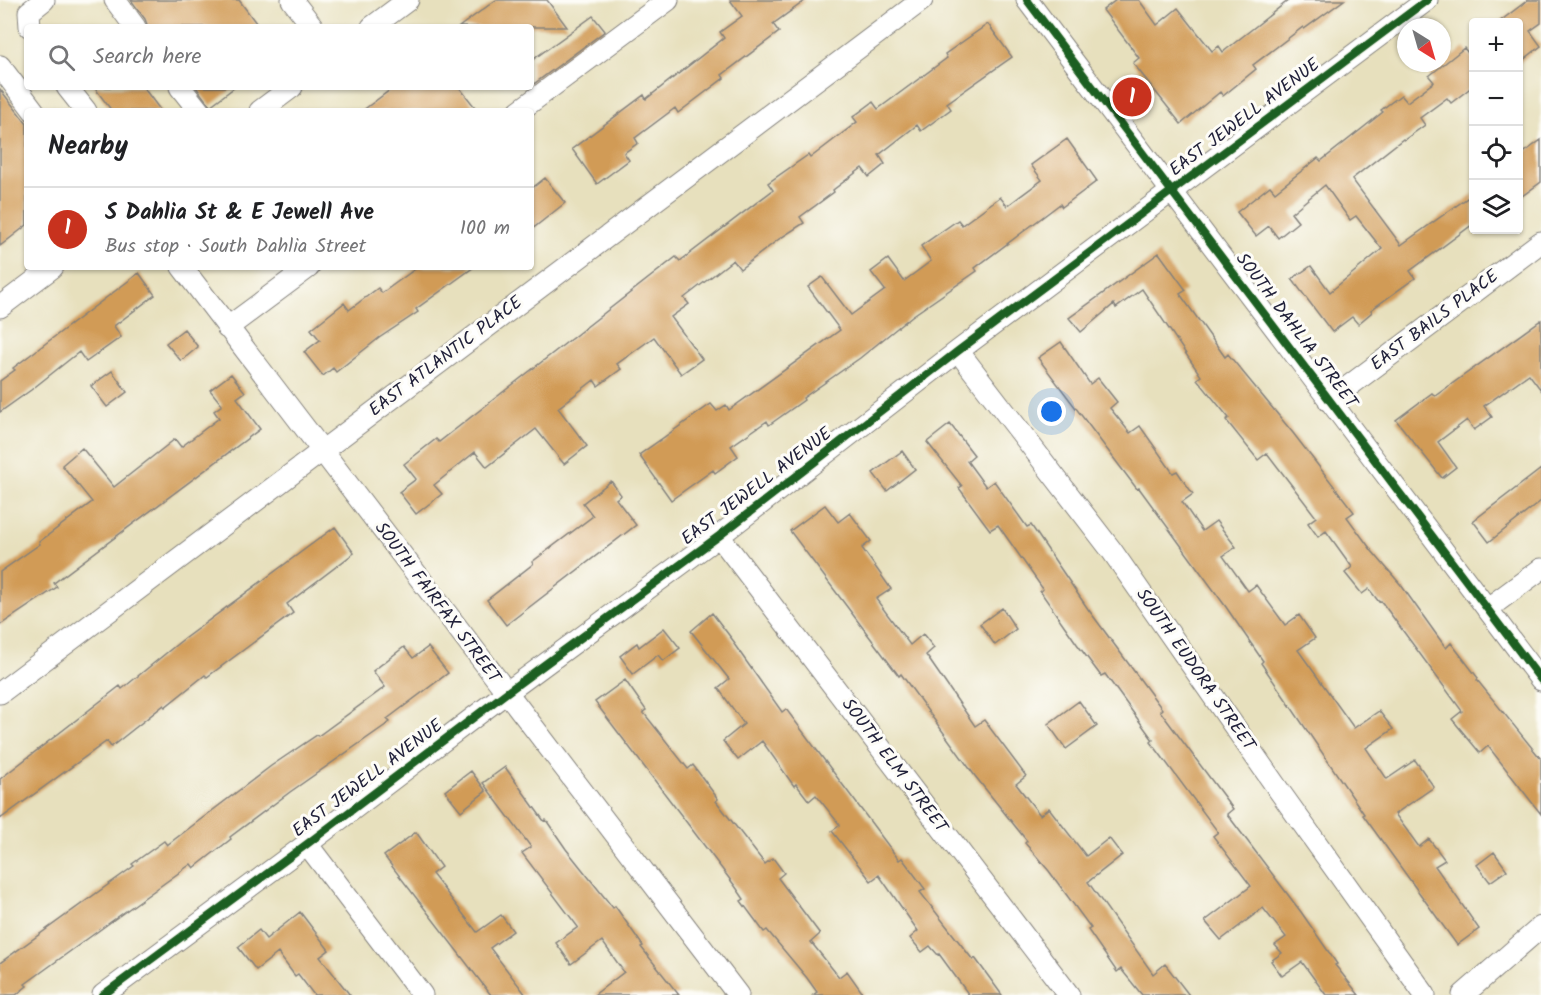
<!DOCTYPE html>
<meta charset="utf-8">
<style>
body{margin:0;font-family:Kalam,sans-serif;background:#f6f6f6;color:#202124}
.controls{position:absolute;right:18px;top:18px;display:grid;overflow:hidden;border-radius:6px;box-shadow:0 2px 4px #0004}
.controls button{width:54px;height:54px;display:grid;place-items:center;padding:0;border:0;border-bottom:2px solid #e0e0e0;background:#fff;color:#202124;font:30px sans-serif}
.compass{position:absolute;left:1397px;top:18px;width:54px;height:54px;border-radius:50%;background:#fff;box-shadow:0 2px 4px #0004;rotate:143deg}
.you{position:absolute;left:1052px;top:412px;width:21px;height:21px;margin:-15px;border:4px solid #fff;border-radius:50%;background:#1a73e8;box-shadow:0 0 0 9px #1a73e833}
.badge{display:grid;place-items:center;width:39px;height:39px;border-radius:50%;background:#c8321e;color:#fff;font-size:20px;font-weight:700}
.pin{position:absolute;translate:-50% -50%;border:3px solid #fff;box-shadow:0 2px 6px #0006}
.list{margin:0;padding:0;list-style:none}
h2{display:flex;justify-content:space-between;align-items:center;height:78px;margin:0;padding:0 24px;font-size:26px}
h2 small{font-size:20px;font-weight:400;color:#757577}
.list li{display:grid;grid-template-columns:39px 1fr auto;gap:18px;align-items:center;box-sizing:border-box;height:84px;padding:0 24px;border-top:2px solid #e0e0e0}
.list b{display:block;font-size:22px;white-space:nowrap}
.list p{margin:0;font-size:20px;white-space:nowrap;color:#757577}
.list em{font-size:20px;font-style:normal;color:#757577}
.icon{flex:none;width:33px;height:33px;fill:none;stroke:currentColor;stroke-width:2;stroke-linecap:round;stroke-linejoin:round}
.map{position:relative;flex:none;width:1541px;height:995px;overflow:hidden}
.search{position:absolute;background:#fff;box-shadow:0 2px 4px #0004;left:24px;top:24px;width:510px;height:66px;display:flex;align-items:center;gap:15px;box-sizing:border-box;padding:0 21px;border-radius:6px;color:#757577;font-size:22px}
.panel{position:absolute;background:#fff;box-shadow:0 2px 4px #0004;left:24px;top:108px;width:510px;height:162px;border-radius:6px}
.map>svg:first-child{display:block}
.building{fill:#d19b57}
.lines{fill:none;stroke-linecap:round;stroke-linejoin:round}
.minor-casing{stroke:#84817c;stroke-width:23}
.minor{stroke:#fff;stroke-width:21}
.cycleway-casing{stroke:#fdfcf7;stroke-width:11}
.cycleway{stroke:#1b5e20;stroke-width:8}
.labels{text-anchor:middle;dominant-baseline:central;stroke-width:6;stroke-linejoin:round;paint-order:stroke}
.street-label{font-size:18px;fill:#22223b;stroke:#fdfcf7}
</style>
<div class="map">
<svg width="1541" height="995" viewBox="0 0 1541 995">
<rect width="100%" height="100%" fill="#fdfcf7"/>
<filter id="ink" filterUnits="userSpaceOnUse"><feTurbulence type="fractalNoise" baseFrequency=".0167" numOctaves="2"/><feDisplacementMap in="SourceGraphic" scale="12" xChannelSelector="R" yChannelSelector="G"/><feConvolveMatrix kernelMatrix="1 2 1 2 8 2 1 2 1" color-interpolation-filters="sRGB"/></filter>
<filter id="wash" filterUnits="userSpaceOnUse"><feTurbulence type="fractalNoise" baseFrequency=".008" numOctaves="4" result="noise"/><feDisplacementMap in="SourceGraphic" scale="24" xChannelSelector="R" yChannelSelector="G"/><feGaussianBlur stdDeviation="1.35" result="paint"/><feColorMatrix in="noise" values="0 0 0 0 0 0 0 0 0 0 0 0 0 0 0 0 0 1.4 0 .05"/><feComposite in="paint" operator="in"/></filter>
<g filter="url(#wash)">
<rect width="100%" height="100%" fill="#e7e0bd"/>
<g id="blocks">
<path class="building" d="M131,0h108l20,27h-111l-3,-8z
M496,0h51l20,27h-108z
M730,0h76l-33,24 6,8 -57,43 2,3 -46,35 -3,-5 -40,30 3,5 -14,10 5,7 -32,24 -25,-35 72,-54 2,4 78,-61 -4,-6 22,-16z
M1116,0h23l18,25 21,-17 34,43 7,-5 4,6 66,-52h55l-40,29 -1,-2 -50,38 3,4 -33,27 -3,-4 -39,32 -48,-61 6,-5 -36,-48z
M1528,0h13v23l-11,8 11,15 -23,18v-42h-19z
M593,16l12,15 -74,55v-25z
M988,24l24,33 -65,46 4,6 -30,22 -4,-6 -38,30 6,9 -16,13 -7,-9 -29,22 1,2 -34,25 4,6 -25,16 -39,30 -7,-9 -49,38 5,6 -18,13 31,42 -21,15 -27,-37 -37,27 4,5 -23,17 -4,-6 -36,28 29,38 -23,18 -28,-35 -49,38 -12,-15 -41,33 8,9 -26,20 -17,-22 17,-13 -12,-15 32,-25 3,3 237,-185 4,4 93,-71 -5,-7 40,-28 2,3 47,-36 -4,-5 20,-15 5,7 69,-51 -2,-4z
M1464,48l9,11v27l-22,17 -4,-5 -27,20 5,7 -21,15 -1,-1 -51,40 49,66 72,-51v30l-63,47 5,7 -44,32 1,2 -14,12 -6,-7 -20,15 -40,-53 19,-13 19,26 52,-43 -26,-33 -6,4 -25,-35 -34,28 7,9 -20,16 -9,-12 -13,10 -19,-24 33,-26 5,6 43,-34 3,3 62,-49 -2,-2 20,-15 6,7 27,-20 -5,-6z
M94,87h49l18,24h-49z
M196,87h39l-25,19z
M394,87h65l19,24h-116z
M0,89l27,35v101l-27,21z
M1067,139l30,42 -35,26 -2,-3 -85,64 2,3 -65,45 -52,42 -57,40 1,2 -35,25 -2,-4 -36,25 7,10 -23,17 -2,-3 -42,30 -32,-45 72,-51 6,7 9,-6 3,5 111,-80 -32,-43 14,-10 29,38 34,-25 -14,-18 17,-13 16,22 27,-20 -10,-15 37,-26 4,5 38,-28 7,9 35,-26 -11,-15z
M1541,140v42l-23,17v-42z
M545,178l20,25 -34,27v-41z
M1159,253l27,37 -6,4 45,63 3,-3 65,79 61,79 -7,5 25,34 29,34 45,63 5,-5 27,35 -1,2 64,79v55l-53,-68 -8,7 -28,-34 10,-8 -81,-110 -2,1 -10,-13 -7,5 -17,-21 7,-6 -26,-36 -8,6 -10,-14 8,-6 -49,-64 -9,7 -32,-40 3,-2 -32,-39 4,-3 -59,-87 -26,19 -2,-4 -33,28 -12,-14z
M418,267h56l-58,42 2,3 -39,26 -43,34 -3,-4 -10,8 -19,-24 16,-12 -9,-11 33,-26 5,7 29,-22 4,5z
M139,273l16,22 -41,31 7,11 -35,25 -7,-10 -48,38 -31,22v-31l15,-11 -2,-2z
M1541,320v70l-12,-16 -45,32 8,11 -18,13 -7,-10 -29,22 18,25 -14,11 -46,-58 36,-27 3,3z
M184,329l14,18 -17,14 -15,-18z
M1061,342l29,42 8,-6 19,24 -7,6 20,25 10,-7 33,47 4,-2 16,23 -11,8 20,29 14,-10 20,26 -13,9 25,35 8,-6 29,40 14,-10 16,23 -17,12 56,78 25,-17 14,18 -27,19 21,31 28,-19 19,27 -39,27 24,33 10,-8 16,21 -10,6 44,63 -22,16 -94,-130 1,-1 -103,-151 2,-2 -37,-54 -87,-119 -2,1 -99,-131z
M112,371l15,21 -20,15 -16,-21z
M231,374l14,18 -8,6 23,31 -206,154 3,4 -57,38v-53l40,-28 -1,-2 53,-40 -30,-37 20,-17 32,39 61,-48 6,8 38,-29 -5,-7 8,-6 -12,-15z
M950,424l24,31 -7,6 19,26 8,-6 33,46 4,-2 57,84 74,100 -2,2 73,98 -6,5 74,98 36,52 -2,1 24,30h-33l-24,-33 -20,14 -11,-15 11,-8 -7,-8 11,-8 -23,-29 -42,32 -16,-19 46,-35 -38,-50 5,-4 -67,-90 2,-2 -48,-66 -4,2 -24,-32 -37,-53 3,-2 -45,-64 -8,5 -31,-42 3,-2 -35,-44z
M902,451l13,18 -28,22 -14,-18z
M1541,469v32l-52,41 -16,-21z
M611,481l10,14 -5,4 20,26 -130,100 -19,-25 46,-36 -1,-2 61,-46 -10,-13z
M825,505l13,17 12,-9 21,28 -9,7 29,41 -15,10 34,46 13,-11 11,14 -8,7 49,71 9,-6 42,56 -10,8 24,31 9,-7 37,48 23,-18 13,17 -34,27 65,92 12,-10 24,31h-47l-21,-26 -4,3 -29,-42 3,-2 -42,-57 -24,-28 2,-2 -52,-65 -74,-102 -2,2 -109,-145z
M335,527l19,26 -67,51 6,9 -86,64 -2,-2 -40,32 -1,-2 -53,42 -4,-6 -107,78v-40l120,-93 2,3 59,-48z
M1002,608l14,21 -21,16 -15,-21z
M712,613l23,30 -1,1 48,68 4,-3 113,151 3,-2 23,31 -5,3 53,68 2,-2 27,37h-33l-30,-41 -1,1 -8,-9 -8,6 -12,-14 8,-7 -39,-56 -8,6 -39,-50 8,-6 -24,-30 -7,6 -13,-17 -2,2 -32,-45 -24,19 -15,-19 21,-17 -26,-36 11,-9 -38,-48z
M664,628l16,20 -17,13 -5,-6 -25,19 -13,-18 17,-13 2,4z
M404,647l9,11 15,-11 20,26 -61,46 3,3 -100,70 -60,45 1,2 -37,29 -3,-4 -61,44 -105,76 2,2 -11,9h-16v-32l134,-97 -2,-2 32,-23 3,4 104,-79 46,-31 1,1 67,-49 -12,-16z
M625,680l21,30 -3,2 45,57 5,-4 25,34 -2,2 49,63 8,-6 11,15 -6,5 42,56 -9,8 28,35 8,-6 17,24h-51l4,-3 -10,-14 -40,-48 -3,2 -23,-31 3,-2 -9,-13 -140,-184z
M1079,701l18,25 -31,23 -18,-25z
M505,767l39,54 2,-1 20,29 47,59 2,-2 28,40 -2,1 38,48h-85l30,-23 -22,-31 -31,23 -15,-21 22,-16 -56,-74 9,-6 -48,-64z
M471,771l15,20 -25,20 -16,-20z
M416,832l25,35 -9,7 45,58 24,-17 12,16 -23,17 36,47h-35l-107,-139z
M1494,852l13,18 -17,12 -13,-17z
M300,912l29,38 -9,7 30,38h-36l-16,-21 -3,2 -17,-23 -22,17 -18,-23 21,-17 7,9z"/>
</g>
</g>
<g filter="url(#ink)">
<use href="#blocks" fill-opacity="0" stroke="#84817c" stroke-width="1.5"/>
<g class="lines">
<g class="minor-casing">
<path id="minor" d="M115,0l20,27
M292,0l21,27
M1027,0l514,680
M30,27l-1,-15 15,-12
M372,27l36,-27
M0,66l34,45
M67,87l19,24
M180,87l19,24
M260,111l32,-24
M519,111l149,-111
M182,267l556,728
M0,307l53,-40
M227,328l82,-61
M958,351l154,200 168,241 145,203
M1329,401l212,-159
M719,536l350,459
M1487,609l54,-40
M0,693l922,-693
M307,844l115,151
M103,995l204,-151 199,-151 213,-157 239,-185 469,-351
M1463,995l78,-68"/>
</g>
<use href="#minor" class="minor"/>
<g class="cycleway-casing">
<path id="cycleway" d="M1027,0l514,680
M103,995l204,-151 199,-151 213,-157 239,-185 469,-351"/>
</g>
<use href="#cycleway" class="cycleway"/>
</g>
</g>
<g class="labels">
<g class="street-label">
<text transform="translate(1245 118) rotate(-37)">EAST JEWELL AVENUE</text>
<text transform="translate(1435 321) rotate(-37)">EAST BAILS PLACE</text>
<text transform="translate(1296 331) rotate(53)">SOUTH DAHLIA STREET</text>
<text transform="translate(446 357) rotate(-37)">EAST ATLANTIC PLACE</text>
<text transform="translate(757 487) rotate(-37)">EAST JEWELL AVENUE</text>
<text transform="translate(437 603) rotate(53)">SOUTH FAIRFAX STREET</text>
<text transform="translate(1195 670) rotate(55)">SOUTH EUDORA STREET</text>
<text transform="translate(894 766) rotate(53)">SOUTH ELM STREET</text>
<text transform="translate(368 779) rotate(-37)">EAST JEWELL AVENUE</text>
</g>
</g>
</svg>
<div class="controls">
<button>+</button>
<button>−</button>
<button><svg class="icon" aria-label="locate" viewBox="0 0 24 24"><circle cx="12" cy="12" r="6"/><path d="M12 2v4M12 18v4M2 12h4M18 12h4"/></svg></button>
<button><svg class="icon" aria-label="layers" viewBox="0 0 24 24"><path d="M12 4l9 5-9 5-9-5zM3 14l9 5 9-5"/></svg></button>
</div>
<svg class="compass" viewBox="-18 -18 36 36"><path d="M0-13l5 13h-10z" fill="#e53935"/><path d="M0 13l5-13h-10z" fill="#757577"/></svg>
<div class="you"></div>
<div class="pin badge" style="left:1132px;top:97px">1</div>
<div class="search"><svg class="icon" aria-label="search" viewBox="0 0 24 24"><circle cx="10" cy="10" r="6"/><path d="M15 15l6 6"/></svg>Search here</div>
<section class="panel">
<h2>Nearby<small></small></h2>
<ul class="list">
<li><span class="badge">1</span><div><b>S Dahlia St &amp; E Jewell Ave</b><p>Bus stop · South Dahlia Street</p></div><em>100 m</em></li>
</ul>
</section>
</div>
